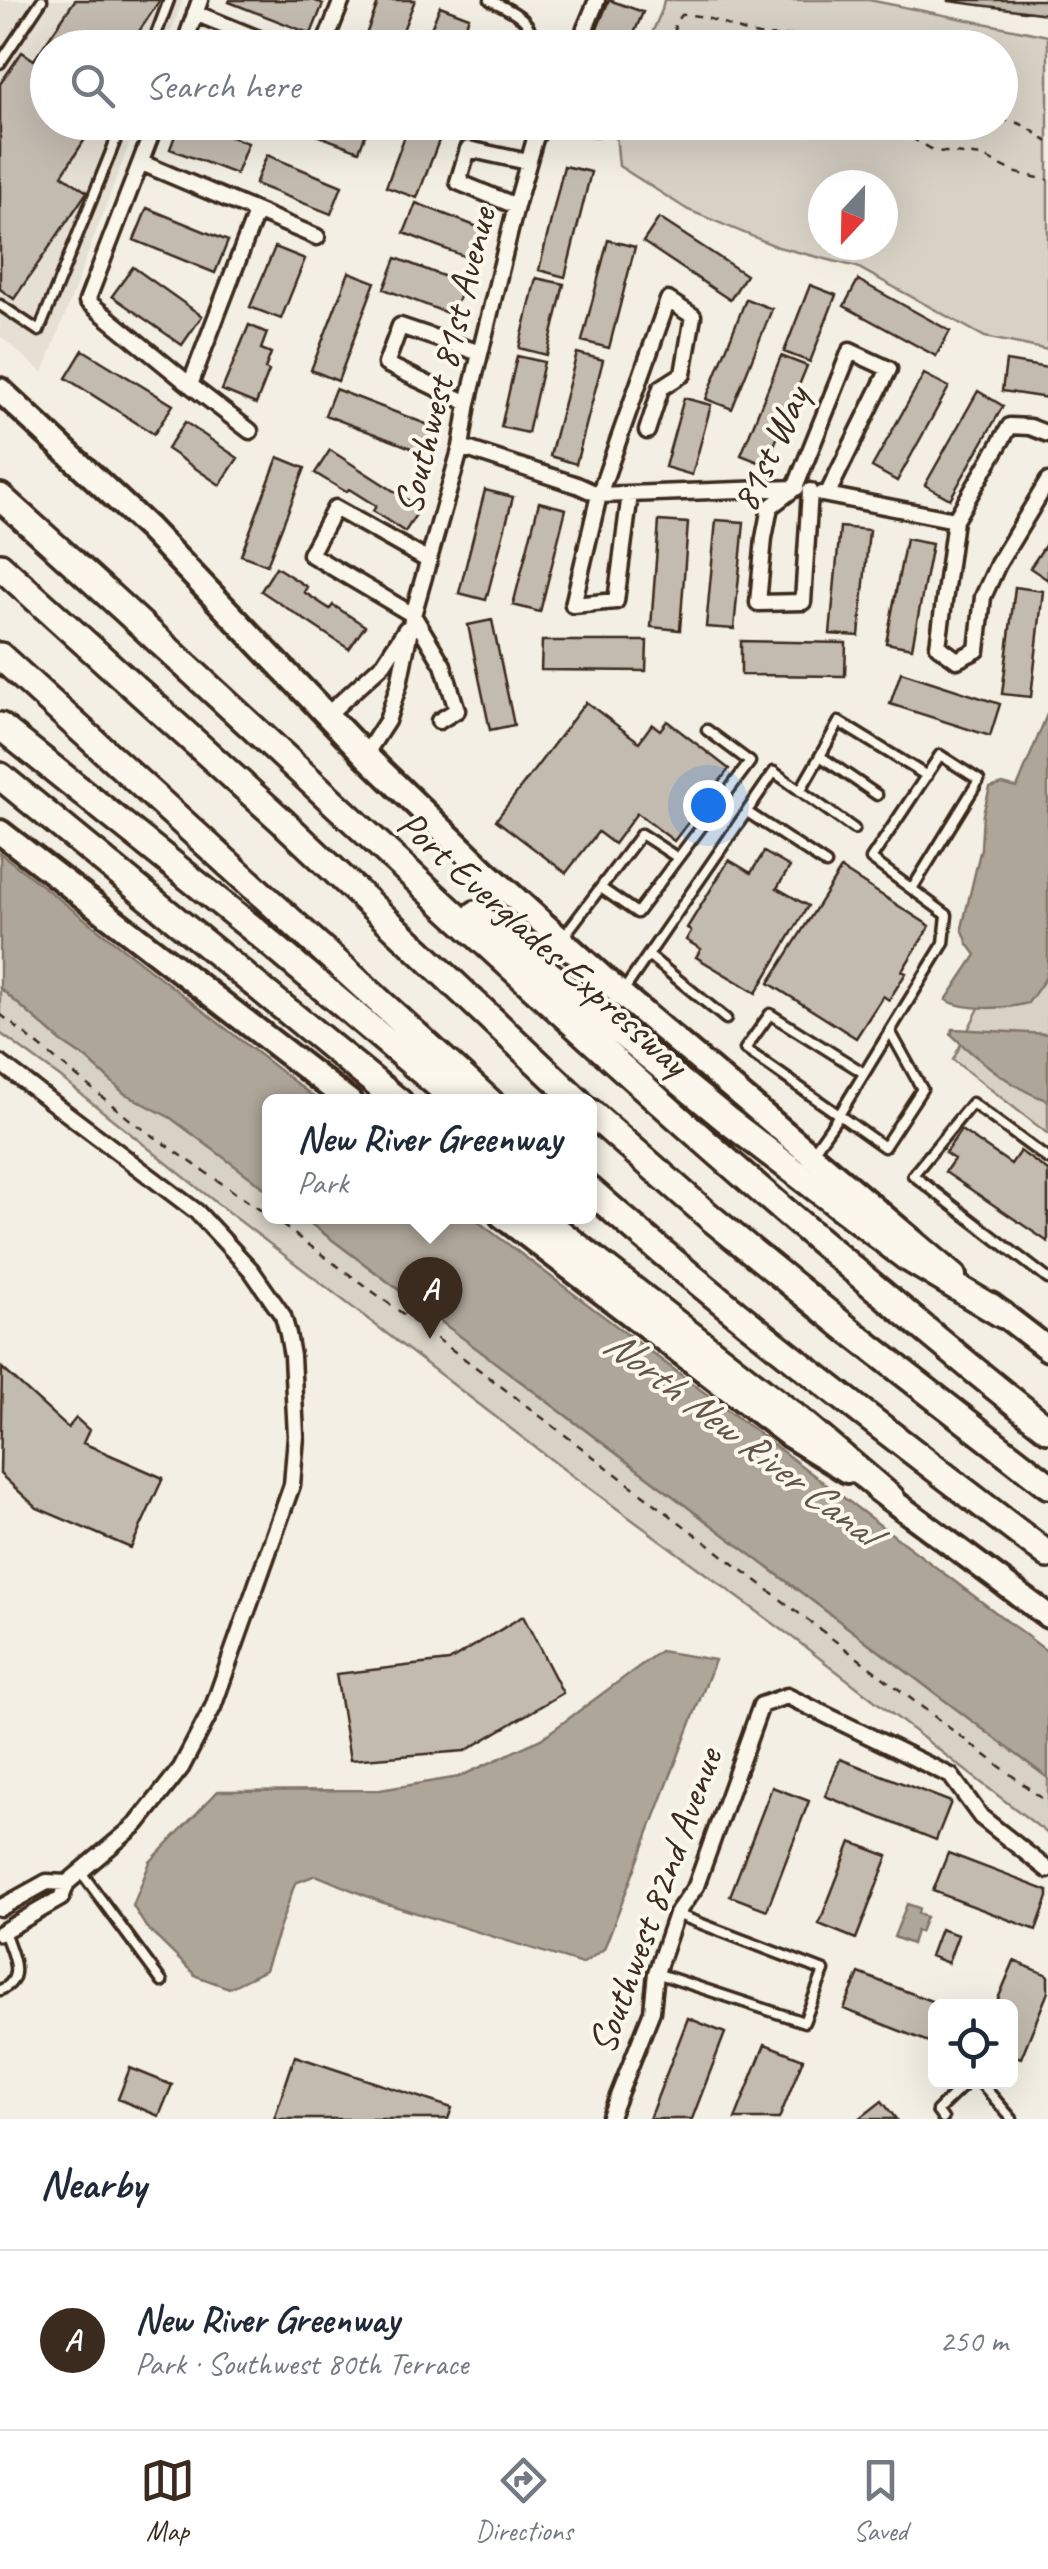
<!DOCTYPE html>
<meta charset="utf-8">
<style>
body{margin:0;font-family:Caveat,sans-serif;background:#f2f2f3;color:#1f2937}
.controls{position:absolute;right:30px;bottom:30px;display:grid;overflow:hidden;border-radius:15px;box-shadow:0 10px 40px #0002}
.controls button{width:90px;height:90px;display:grid;place-items:center;padding:0;border:0;border-bottom:2px solid #e0e1e3;background:#fff;color:#1f2937;font:50px sans-serif}
.compass{position:absolute;left:808px;top:170px;width:90px;height:90px;border-radius:50%;background:#fff;box-shadow:0 10px 40px #0002;rotate:202deg}
.you{position:absolute;left:708px;top:805px;width:35px;height:35px;margin:-25px;border:8px solid #fff;border-radius:50%;background:#1a73e8;box-shadow:0 0 0 15px #1a73e833}
.badge{display:grid;place-items:center;width:65px;height:65px;border-radius:50%;background:#3b2a1e;color:#fff;font-size:32px;font-weight:700}
.pin{position:absolute;translate:-50% -82px;filter:drop-shadow(0 2px 5px #0008)}
.pin::after{content:'';position:absolute;top:52px;width:35px;height:30px;background:inherit;clip-path:polygon(0 0,100% 0,50% 100%)}
.popup{position:absolute;left:262px;top:1094px;width:335px;height:130px;box-sizing:border-box;display:grid;place-content:center;border-radius:15px;background:#fff;filter:drop-shadow(0 2px 8px #0005);font-size:32px;white-space:nowrap;color:#747a83}
.popup b{font-size:38px;color:#1f2937}
.popup::after{content:'';position:absolute;left:50%;top:100%;margin-left:-20px;border:20px solid transparent;border-top-color:#fff}
.list{margin:0;padding:0;list-style:none}
h2{display:flex;justify-content:space-between;align-items:center;height:130px;margin:0;padding:0 40px;font-size:42px}
h2 small{font-size:32px;font-weight:400;color:#747a83}
.list li{display:grid;grid-template-columns:65px 1fr auto;gap:30px;align-items:center;box-sizing:border-box;height:180px;padding:0 40px;border-top:2px solid #e0e1e3}
.list b{display:block;font-size:38px;white-space:nowrap}
.list p{margin:0;font-size:32px;white-space:nowrap;color:#747a83}
.list em{font-size:32px;font-style:normal;color:#747a83}
.icon{flex:none;width:55px;height:55px;fill:none;stroke:currentColor;stroke-width:2;stroke-linecap:round;stroke-linejoin:round}
.map{position:relative;flex:none;width:1048px;height:2119px;overflow:hidden}
.search{position:absolute;background:#fff;box-shadow:0 10px 40px #0002;left:30px;right:30px;top:30px;height:110px;display:flex;align-items:center;gap:25px;box-sizing:border-box;padding:0 35px;border-radius:55px;color:#747a83;font-size:38px}
.sheet{height:310px;background:#fff}
nav{display:flex;justify-content:space-around;align-items:center;box-sizing:border-box;height:140px;border-top:2px solid #e0e1e3;background:#fff;font-size:28px;color:#747a83}
nav a{display:grid;justify-items:center;gap:5px}
nav .on{color:#3b2a1e}
.map>svg:first-child{display:block}
.built{fill:#e5dfd4}
.green{fill:#d8d1c6;stroke:#8a7e72;stroke-width:2.5;fill-rule:evenodd}
.water{fill:#afa69a;stroke:#817468;stroke-width:2.5}
.building{fill:#c3bbb0;stroke:#3b2a1e;stroke-width:2.5}
.lines{fill:none;stroke-linecap:round;stroke-linejoin:round}
.service-casing{stroke:#3b2a1e;stroke-width:15}
.minor-casing{stroke:#3b2a1e;stroke-width:21}
.primary-casing{stroke:#3b2a1e;stroke-width:30}
.motorway-casing{stroke:#3b2a1e;stroke-width:32}
.path{stroke:#3b2a1e;stroke-width:2.5;stroke-dasharray:8 8;stroke-linecap:butt}
.service{stroke:#fbf7ec;stroke-width:8}
.minor{stroke:#fbf7ec;stroke-width:14}
.primary{stroke:#fbf7ec;stroke-width:22}
.motorway{stroke:#fbf7ec;stroke-width:25}
.labels{text-anchor:middle;dominant-baseline:central;stroke-width:8;stroke-linejoin:round;paint-order:stroke}
.street-label{font-size:40px;fill:#3b2a1e;stroke:#fbf7ec}
.water-label{font-size:42px;font-style:italic;fill:#645549;stroke:#fbf7ec}
</style>
<div class="map">
<svg width="1048" height="2119" viewBox="0 0 1048 2119">
<rect width="100%" height="100%" fill="#f3efe4"/>
<filter id="ink" filterUnits="userSpaceOnUse"><feTurbulence type="fractalNoise" baseFrequency=".01" numOctaves="2"/><feDisplacementMap in="SourceGraphic" scale="20" xChannelSelector="R" yChannelSelector="G"/><feConvolveMatrix kernelMatrix="1 2 1 2 8 2 1 2 1" color-interpolation-filters="sRGB"/></filter>
<g filter="url(#ink)">
<path class="built" d="M0,0h183l-18,47 -117,1v74l89,1 -94,250 -43,-37z"/>
<path class="green" d="M664,0h205l179,36v314l-63,-13 -128,-70 -79,-20 -90,-37 -69,-44 -4,-43 385,-1v-74l-354,-1 16,-37zM883,185v60h-60v-60z
M1048,796v338l-95,-74 45,-90z
M0,988l62,54 24,16 38,35 47,25 99,74v24l32,1 746,561v56l-252,-194 -226,-166 -351,-269 -159,-128 -60,-44z"/>
<path class="water" d="M1048,712v257l-3,10 -17,24c-21,6 -63,8 -82,-3l30,-45 -8,-11 -6,-16 19,-80 2,-34 7,-26 13,-4 14,4z
M0,853l319,248 -49,1v90l-99,-74 -47,-25 -38,-35 -24,-16 -62,-54z
M953,1029l95,5v66c-29,-7 -76,-45 -97,-66z
M302,1217h170l576,435v126z
M660,1651l55,9 -111,289 -22,15 -201,-62 -65,-27 -21,8 -30,87 -36,18 -33,-12 -50,-49 -13,-21 17,-44 68,-71 162,-1 79,-13 82,-38z
M907,1904l12,4 -1,6 8,3 -6,15 -4,-1 -4,13 -18,-7z"/>
<path class="building" d="M75,0h85l-32,48h-80v74h48l-34,53 25,17 -73,107 -14,-10v-205l22,-32 12,8z
M230,0h83l10,4 -12,30 -82,-32z
M379,0h36l-19,48h-35z
M609,0l34,12 -15,36h-39z
M948,0h100v14l-100,-13z
M440,6l29,11 -12,30 -29,-11z
M180,122h20l-1,3 49,18 -12,31 -66,-25z
M300,122h69l1,1 -11,28 -61,-23z
M410,122h12l21,8 -26,68 -31,-11z
M267,155l75,31 -11,28 -76,-30z
M564,166l27,6 -26,105 -26,-7z
M416,203l67,26 -12,30 -67,-26z
M147,208l81,33 -13,32 -81,-33z
M659,218l87,57 -16,25 -87,-58z
M608,240l27,7 -26,101 -27,-7z
M275,247l30,12 -24,60 -31,-12z
M396,258l68,26 -12,31 -68,-26z
M133,267l69,49 -20,29 -70,-49z
M349,272l26,10 -37,99 -27,-11z
M536,278l28,6 -17,71 -28,-7z
M858,280l92,51 -14,25 -92,-50z
M810,285l26,10 -26,67 -26,-10z
M746,299l26,10 -40,100 -26,-10z
M249,325l18,8 -6,16 10,4 -6,16 4,2 -13,33 -34,-14z
M83,350l90,55 -19,29 -88,-56z
M577,353l26,7 -27,104 -26,-8z
M517,356l27,6 -16,71 -27,-6z
M781,356l26,10 -41,99 -25,-10z
M1006,361l42,7v30l-46,-7z
M924,374l25,13 -52,94 -25,-14z
M335,389l99,38 -10,26 -99,-38z
M978,391l25,15 -53,93 -25,-14z
M684,398l27,7 -19,70 -27,-8z
M185,422l53,36 -18,27 -53,-36z
M330,450l90,58 -15,24 -32,-21 3,-5 -27,-17 -3,3 -31,-19z
M278,457l27,11 -38,97 -26,-10z
M485,490l28,7 -27,103 -27,-7z
M539,502l27,7 -26,103 -27,-7z
M716,520l28,2 -10,107 -28,-2z
M659,521l29,2 -8,107 -29,-3z
M840,527l29,3 -10,106 -29,-2z
M906,539l26,5 -20,104 -26,-5z
M1048,541v39l-18,-12z
M276,567l31,20 -3,5 26,17 3,-4 32,21 -16,23 -88,-58z
M1015,587l28,4 -12,106 -29,-3z
M492,620l22,105 -24,5 -22,-105z
M542,641h105l-1,30 -105,-1z
M741,641l105,2 -1,33 -104,-1z
M901,672l99,32 -10,32 -100,-32z
M586,702l53,40 13,-18 8,6 7,-9 62,48 -55,72 -37,-28 -23,31 -16,-12 -32,41 -70,-53z
M764,852l26,15 -13,21 31,18 -52,87 -60,-36 5,-8 -15,-9 5,-9 -4,-3 42,-68 22,13z
M841,869l89,57 -28,45 4,2 -17,27 -6,-4 -27,42 -87,-55z
M961,1130l50,34 9,-13 28,20v71l-103,-70 9,-13 -9,-6z
M2,1368l66,60 8,-10 13,12 -6,13 80,35 -32,70 -94,-40 -37,-34z
M523,1616l40,77 -98,58 -115,9 -14,-86 113,-13z
M840,1759l111,43 -15,38 -111,-44z
M772,1787l37,14 -42,109 -37,-14z
M851,1842l37,14 -32,83 -37,-15z
M948,1853l100,38v6l-12,33 -103,-39z
M940,1929l18,6 -10,28 -18,-7z
M1014,1961l34,14v17l-27,66 -11,-4v-48h-15z
M859,1973l85,33h-8v39l-92,-36z
M688,2018l37,15 -33,86h-43z
M765,2044l38,15 -24,60h-44z
M295,2056l157,52 -4,11h-174z
M130,2068l42,17 -13,31 -41,-17z
M882,2101l14,18h-37z"/>
<g class="lines">
<g class="service-casing">
<path id="service" d="M490,0c22,11 46,19 42,48
M151,48l18,-48
M0,63l42,-63
M572,122l23,9
M0,305l39,26 84,-209
M800,791l20,-35
M877,795l-57,-39 19,-34 88,54
M747,812l79,52
M678,858l72,-96 -43,-32
M564,936l77,-102 37,24 -41,55 -36,-25
M648,955l78,64
M624,990l150,-218 80,57
M864,1073l-94,-59 -25,35 94,66 51,-84
M813,1152l26,-37 45,32 38,-58 -32,-58 54,-88 3,-28 -76,-56 69,-104 39,25 -67,109
M1048,1159l-76,-56 -59,72 135,104
M81,1872l81,110
M656,1973l148,49 20,-51 -148,-57
M0,1990c28,-11 10,-39 4,-59
M980,2082l32,37
M943,2119l-6,-8 30,-29"/>
</g>
<g class="minor-casing">
<path id="minor" d="M195,13l86,35
M183,48l17,-48
M323,48l19,-48
M577,48l20,-48
M156,122l-69,179 103,84 60,46
M142,163l175,74
M516,206l-58,-24 10,-33 60,13
M190,385l66,-172
M468,403l-82,-39 14,-38 80,27
M1048,434l-18,-7 -20,-1 -55,94 -17,126 19,14 20,-10 6,-53 15,-33 50,-83
M461,447l116,38 22,10 197,-7
M810,491l-7,111 -45,1 6,-65 6,-31 25,-19 55,-137 39,18 -62,126
M630,494l-14,107 -43,4 26,-110 69,-195 25,16 -10,58 -22,14 -14,43
M822,494l133,26
M429,561l-94,-53 -25,46 103,61 30,50 14,45 -18,11
M327,715l57,-52 22,-34
M365,755l22,-34 12,-37 14,-69 48,-168 7,-44 48,-197 19,-67 8,-17
M0,1063l197,149 54,58 32,46 5,18 4,22 4,80 -4,49 -79,222 -32,61 -44,56 -70,59 -6,15 -61,35
M0,1908l47,-26 20,1
M609,2119l43,-108 4,-38 20,-59 20,-28 65,-181 26,-9 164,80 30,41 67,53"/>
</g>
<g class="primary-casing">
<path id="primary" d="M0,390l148,138 217,227 121,117 135,122 333,282
M0,832l350,270
M502,1216l288,220 57,35
M991,1305l57,44
M878,1490l170,126"/>
</g>
<g class="motorway-casing">
<path id="motorway" d="M0,497c291,259 567,533 866,783 60,50 120,101 182,149
M0,566l282,255 297,281
M0,656l490,446
M0,726l257,206 201,170
M0,776l399,326
M476,914l251,206 179,137 97,58
M590,1112l121,106 140,114 197,153
M590,1190c146,129 303,246 458,365
M539,1216l259,203 93,79"/>
</g>
<path class="path" d="M681,48l-4,-7 -3,-17 7,-9c28,-2 50,15 77,20 30,5 40,-8 69,13
M1000,121c21,-2 32,10 48,21
M866,122l29,7 40,22 47,5 35,17 31,7
M0,1014l133,108 146,101 194,142 575,438"/>
<use href="#service" class="service"/>
<use href="#minor" class="minor"/>
<use href="#primary" class="primary"/>
<use href="#motorway" class="motorway"/>
</g>
</g>
<g class="labels">
<g class="street-label">
<text transform="translate(445 361) rotate(-76)">Southwest 81st Avenue</text>
<text transform="translate(770 449) rotate(-65)">81st Way</text>
<text transform="translate(543 943) rotate(42)">Port Everglades Expressway</text>
<text transform="translate(655 1901) rotate(-70)">Southwest 82nd Avenue</text>
</g>
<g class="water-label">
<text transform="translate(741 1437) rotate(37)">North New River Canal</text>
</g>
</g>
</svg>
<div class="controls">
<button><svg class="icon" aria-label="locate" viewBox="0 0 24 24"><circle cx="12" cy="12" r="6"/><path d="M12 2v4M12 18v4M2 12h4M18 12h4"/></svg></button>
</div>
<svg class="compass" viewBox="-18 -18 36 36"><path d="M0-13l5 13h-10z" fill="#e53935"/><path d="M0 13l5-13h-10z" fill="#747a83"/></svg>
<div class="you"></div>
<div class="pin badge" style="left:430px;top:1339px">A</div>
<div class="popup"><b>New River Greenway</b>Park</div>
<div class="search"><svg class="icon" aria-label="search" viewBox="0 0 24 24"><circle cx="10" cy="10" r="6"/><path d="M15 15l6 6"/></svg>Search here</div>
</div>
<section class="sheet">
<h2>Nearby<small></small></h2>
<ul class="list">
<li><span class="badge">A</span><div><b>New River Greenway</b><p>Park · Southwest 80th Terrace</p></div><em>250 m</em></li>
</ul>
</section>
<nav>
<a class="on"><svg class="icon" aria-label="map" viewBox="0 0 24 24"><path d="M3 6l6-2 6 2 6-2v14l-6 2-6-2-6 2zM9 4v14M15 6v14"/></svg>Map</a>
<a><svg class="icon" aria-label="directions" viewBox="0 0 24 24"><path d="M12 3l9 9-9 9-9-9zM9 14v-3h6M13 9l2 2-2 2"/></svg>Directions</a>
<a><svg class="icon" aria-label="saved" viewBox="0 0 24 24"><path d="M7 4h10v16l-5-4-5 4z"/></svg>Saved</a>
</nav>
